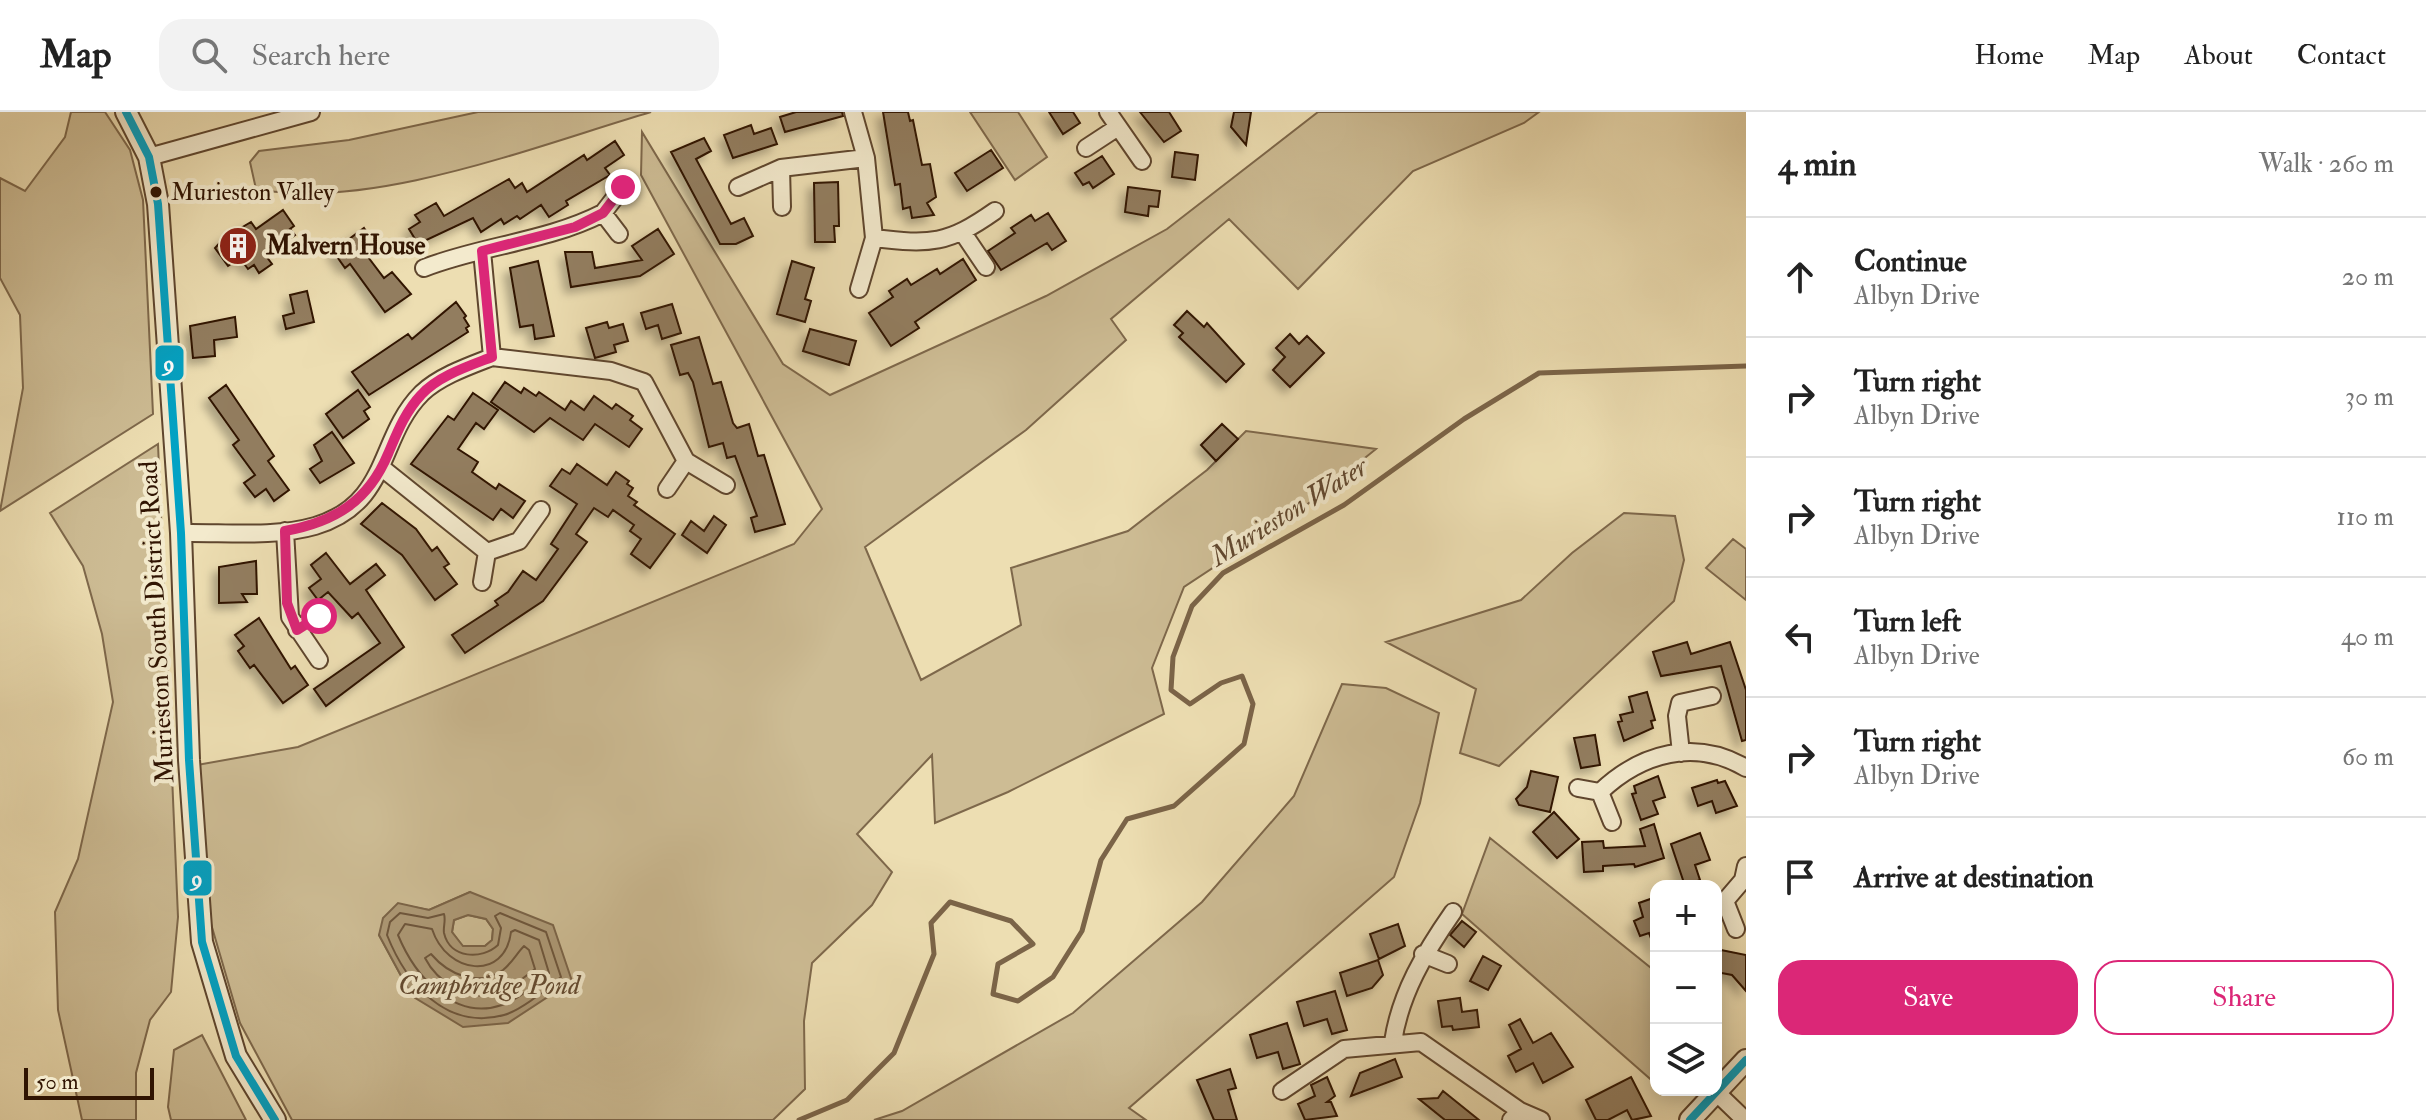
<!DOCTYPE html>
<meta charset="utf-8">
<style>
body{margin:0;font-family:"IM FELL Double Pica",serif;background:#f2f2f2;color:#222}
.controls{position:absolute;right:24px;bottom:24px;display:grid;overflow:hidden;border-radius:16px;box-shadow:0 4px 20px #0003}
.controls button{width:72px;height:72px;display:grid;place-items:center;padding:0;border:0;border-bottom:2px solid #e0e0e0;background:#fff;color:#222;font:40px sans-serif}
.scale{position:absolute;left:24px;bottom:20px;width:130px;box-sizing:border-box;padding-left:8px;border:4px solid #301402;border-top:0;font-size:22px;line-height:28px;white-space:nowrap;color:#301402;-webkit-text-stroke:6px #f3eacd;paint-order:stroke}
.stop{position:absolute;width:24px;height:24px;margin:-18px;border:6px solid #db2777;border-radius:50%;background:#fff}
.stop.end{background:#db2777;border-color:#fff;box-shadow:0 2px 8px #0008}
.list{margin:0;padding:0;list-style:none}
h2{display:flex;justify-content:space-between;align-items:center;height:104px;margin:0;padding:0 32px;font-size:34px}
h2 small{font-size:26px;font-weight:400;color:#767676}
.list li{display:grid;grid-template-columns:52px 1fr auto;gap:24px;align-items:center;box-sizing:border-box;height:120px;padding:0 32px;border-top:2px solid #e0e0e0}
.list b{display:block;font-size:30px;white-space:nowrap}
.list p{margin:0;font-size:26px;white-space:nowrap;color:#767676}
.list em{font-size:26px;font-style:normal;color:#767676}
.actions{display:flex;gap:16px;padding:24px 32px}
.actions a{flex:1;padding:18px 0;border:2px solid #db2777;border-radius:24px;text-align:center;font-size:28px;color:#db2777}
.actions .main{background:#db2777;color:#fff}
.icon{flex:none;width:44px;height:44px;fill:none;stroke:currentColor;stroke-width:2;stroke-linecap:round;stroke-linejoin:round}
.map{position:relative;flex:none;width:1746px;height:1008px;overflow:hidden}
header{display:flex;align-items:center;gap:48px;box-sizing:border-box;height:112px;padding:0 40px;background:#fff;border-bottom:2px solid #e0e0e0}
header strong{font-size:38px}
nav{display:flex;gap:44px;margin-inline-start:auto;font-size:28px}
.search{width:560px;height:72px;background:#f2f2f2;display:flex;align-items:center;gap:20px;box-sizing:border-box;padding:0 28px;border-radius:24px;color:#767676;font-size:30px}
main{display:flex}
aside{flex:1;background:#fff}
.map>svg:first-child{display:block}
.green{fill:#cdbc94;stroke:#7e684b;stroke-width:2;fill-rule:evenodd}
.water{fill:#ad9976;stroke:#7b6448;stroke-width:2;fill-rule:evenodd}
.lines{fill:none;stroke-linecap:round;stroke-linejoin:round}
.shore{stroke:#6e563c;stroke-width:2}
.stream{stroke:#7b6448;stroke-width:5}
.building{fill:#927d5e;stroke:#301402;stroke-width:2;filter:url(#shadow)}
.minor-casing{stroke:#5f462e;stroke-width:20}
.tertiary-casing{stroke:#5f462e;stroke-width:24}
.minor{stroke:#f3eacd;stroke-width:16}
.tertiary{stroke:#f3eacd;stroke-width:20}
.bus-1-casing{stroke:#f3eacd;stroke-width:14}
.bus-1{stroke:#02a2c4;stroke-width:8}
.route{stroke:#db2777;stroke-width:10}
.bus-dot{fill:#301402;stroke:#f3eacd;stroke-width:3}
.labels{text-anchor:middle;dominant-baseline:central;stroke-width:8;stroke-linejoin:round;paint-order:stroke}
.bus-label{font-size:24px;fill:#301402;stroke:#f3eacd;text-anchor:start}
.poi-label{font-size:26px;font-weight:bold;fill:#301402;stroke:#f3eacd;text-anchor:start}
.street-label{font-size:26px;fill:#301402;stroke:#f3eacd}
.water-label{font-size:28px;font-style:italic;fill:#624930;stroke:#f3eacd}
.line-badge{stroke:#f3eacd;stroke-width:3}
.badge-label{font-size:22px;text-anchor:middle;font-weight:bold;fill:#fff}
</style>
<header>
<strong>Map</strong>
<div class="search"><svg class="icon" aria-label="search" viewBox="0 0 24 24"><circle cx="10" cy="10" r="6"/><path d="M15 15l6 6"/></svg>Search here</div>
<nav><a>Home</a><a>Map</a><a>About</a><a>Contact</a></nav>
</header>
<main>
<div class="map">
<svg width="1746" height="1008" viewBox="0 0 1746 1008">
<defs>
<filter id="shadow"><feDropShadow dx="-6" dy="6" stdDeviation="4" flood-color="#0004"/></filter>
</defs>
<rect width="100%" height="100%" fill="#eddeb2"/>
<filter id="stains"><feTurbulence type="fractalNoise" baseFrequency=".0025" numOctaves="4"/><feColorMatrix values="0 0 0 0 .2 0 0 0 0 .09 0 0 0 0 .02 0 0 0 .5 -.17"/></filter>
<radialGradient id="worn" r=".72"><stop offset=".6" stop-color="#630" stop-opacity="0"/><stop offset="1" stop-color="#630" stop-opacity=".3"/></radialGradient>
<path class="green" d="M71,0h34l25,38 13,50 10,214 -153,97 23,-123 -3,-73 -20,-37v-100l25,13 40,-54z
M478,0h173c-113,33 -279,99 -395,77l-6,-27 9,-11 90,-11z
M970,0h48l29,45 -32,23z
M1318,0h221l-15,11 -111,48 -115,118 -69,-70 -118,100 15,21 -100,90 -161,117 56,133 100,-55 -10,-57 117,-37 79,-61 39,-39 130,18 -77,62 -115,76 -32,81 12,46 -156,78 -73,31 -3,-68 -75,79 35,38 -20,33 -60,58 -8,58 1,68 -32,31h-481l-52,-97 -31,-106 -12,-152 101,-18 496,-203 28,-35 -181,-334 1,-43 141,232 47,31 216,-99 121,-67zM470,780l102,89 -160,15 -33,-61 19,-31 31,6z
M158,332l20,473 -7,75 -21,28 -14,53v47h-54l-24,-110 -3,-98 23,-53 35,-157 -11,-68 -19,-68 -33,-53z
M1624,401l51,3 9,44 -10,41 -175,165 -39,-13 16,-64 -90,-47 135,-42 51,-47z
M1733,427l13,10v51l-40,-32z
M1342,572l44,4 53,25 -19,90 -26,74 -265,231 17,12h-272l28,-9 171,-98 129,-111 92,-106z
M1490,726l166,134v112l-194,-170z
M468,803l18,4 7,10 -1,11 -7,6 -22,1 -11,-15 2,-12z
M202,923l44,85h-75l-3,-13 6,-57z"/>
<path class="water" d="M470,780l83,33 19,56 -64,42 -45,4 -51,-31 -33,-61 4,-17 15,-15 31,7zM468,803l18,4 7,10 -1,11 -7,6h-22l-11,-14 2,-12z"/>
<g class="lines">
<path class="shore" d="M400,801l28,5 16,-4c2,6 -1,13 0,19 6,26 38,27 54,12l3,-17 -6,-12 5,-3 46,19 15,45c-14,12 -39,33 -57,38 -58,16 -98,-32 -117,-80l3,-13z
M405,812l27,5c15,46 73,52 79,3l4,-2 24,10 10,33c-12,10 -31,27 -47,32 -49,17 -88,-31 -104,-70z
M524,834l5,4 6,19c-10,8 -25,20 -37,24 -28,10 -61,-11 -73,-35l6,-4c17,20 47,34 72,16 9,-7 14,-17 21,-24z"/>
<path class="stream" d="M799,1008l48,-20 47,-47 40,-99 -3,-31 19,-21 61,19 22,23 -35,20 -5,30 25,7 35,-24 29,-46 19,-71 26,-41 47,-13 70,-62 9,-40 -11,-28 -21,7 -31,21 -19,-14 2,-33 19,-51 31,-33 121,-68 120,-86 75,-46 207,-7"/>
</g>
<path class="building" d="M796,0h46l1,4 -58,16 -5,-15z
M883,0h25l2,9 3,-1 9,45 8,-1 6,33 -9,6 7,12 -22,3 -2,-11 -7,2 -3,-25 -5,1z
M1049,0h24l7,11 -17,11z
M1140,0h29l12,19 -17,11z
M1234,0h17l-5,33 -15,-18z
M751,13l3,9 17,-6 6,16 -44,14 -9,-23z
M704,26l7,13 -15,8 35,65 13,-6 9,18 -17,8h-16l-49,-92z
M615,29l9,14 -19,13 5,7 -44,26 2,4 -19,12 -8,-12 -21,14 -3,-3 -13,8 -3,-5 -20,13 -8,-14 -55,26 -9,-15 11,-7 -5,-7 21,-12 8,13 65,-37 6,9 7,-5 5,9 57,-37 3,5z
M991,38l12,18 -36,23 -12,-18z
M1175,40l23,3 -3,25 -23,-3z
M1102,44l12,18 -21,14 -4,-6 -6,3 -8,-12z
M838,70l1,44h-5l1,16h-20l-1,-59z
M1128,75l32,4 -2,16 -9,-1 -1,10 -23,-4z
M283,98l11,16 -4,3 5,6 -29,21 6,8 -13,9 -5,-8 -6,4 -8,-11 -12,8 -13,-18 9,-10 27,-16 5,7z
M1048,101l18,28 -14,9 -5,-7 -46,27 -13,-19 27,-18 -4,-5 20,-13 4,6z
M364,116l12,17 -11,8 19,25 8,-6 19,22 -26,18 -35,-48 -5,4 -12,-17z
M658,117l16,25 -34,22 -69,11 -6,-35h27l3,16 47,-8 -10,-14z
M963,147l13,21 -61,42 4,6 -28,18 -22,-33 24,-16 -4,-6 18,-12 4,6 26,-16 3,5z
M538,149l16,75 -19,3 -2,-14 -13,2 -10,-59z
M792,149l22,7 -9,31 6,2 -6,21 -28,-8z
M307,179l7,31 -28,7 -3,-13 11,-3 -4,-18z
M456,190l10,14 -2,2 5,8 -3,2 2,4 -99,63 -17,-23 56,-38 4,5z
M672,192l9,29 -19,6 -4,-14 -12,4 -5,-16z
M1187,199l17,16 3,-4 37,41 -18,18 -47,-45 4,-4 -9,-8z
M235,205l2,20 -23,3 1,16 -22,2 -3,-32z
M607,210l2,6 14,-4 5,17 -14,4 2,7 -21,6 -9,-30z
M810,217l46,12 -7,24 -46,-14z
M1290,222l9,10 8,-8 17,17 -34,34 -17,-17 12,-13 -9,-9z
M699,225l14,47 8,-2 12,41 4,5 12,-4 9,32 6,-1 21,69 -30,8 -4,-14 6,-2 -22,-60 -8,2 -4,-15 -14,4 -16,-65 -5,-9 -8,2 -9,-30z
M505,270l16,11 3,-5 12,8 3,-4 26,18 6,-9 13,9 10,-14 18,13 4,-5 17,12 -3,4 12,9 -13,18 -34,-23 -12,16 -33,-22 -16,14 -43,-30z
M226,273l48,71 -6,5 21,29 -15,11 -8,-12 -11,8 -11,-14 11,-8 -22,-30 6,-5 -30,-42z
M358,278l12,17 -6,4 5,8 -26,19 -17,-24z
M473,281l25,17 -14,19 -8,-6 -18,26 20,13 -6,10 24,17 3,-5 26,17 -12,17 -12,-9 -8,11 -82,-56 37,-48 6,4z
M1222,312l16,15 -22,22 -15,-16z
M332,320l22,31 -34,20 -10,-14 12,-8 -8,-16z
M577,352l30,21 9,-13 13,9 -2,3 6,4 -5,8 9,6 -3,3 41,29 -25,34 -19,-14 10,-15 -11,-8 4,-6 -21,-15 -5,7 -14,-9 -18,26 11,8 -44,59 -78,52 -13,-18 46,-30 -3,-4 13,-9 15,-21 13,9 22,-31 -7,-5 26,-40 -27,-18 12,-17 8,5z
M382,391l34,26 16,22 5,-4 12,17 -5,3 13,17 -22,16 -33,-45 -41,-31z
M714,404l12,9 -19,28 -25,-18 9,-14 13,10z
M326,441l24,31 26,-20 9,11 -19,15 38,57 -78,59 -12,-17 66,-46 -22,-30 -6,5 -24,-26 -10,8 -9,-12 12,-9 -10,-14z
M256,449l1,33h-15l5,8 -28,1v-36z
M259,506l32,51 4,-3 13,19 -25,18 -29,-38 -4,3 -12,-17 6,-5 -9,-11z
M1687,530l4,12 39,-12 16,48v50l-4,1 -21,-75 -60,10 -8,-24z
M1647,580l8,28 -4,1 2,7 -29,13 -6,-19 4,-1 -2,-6 13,-3 -4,-15z
M1595,623l5,30 -19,3 -7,-30z
M1531,659l27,6 -8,35 -31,-7 -3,-6 11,-12z
M1658,664l7,21 -12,4 5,13 -17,6 -9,-26 4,-1 -2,-7z
M1717,668l1,3 7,-2 12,25 -21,7 -4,-12 -14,5 -6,-18z
M1554,700l25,27 -22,19 -24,-26z
M1654,712l10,34 -29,9 -1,-3 -31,2v5l-19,1 -2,-30 21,-1 1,7 41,-2 -5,-17z
M1700,721l10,27 -15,5 5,15 -15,6 -14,-42z
M1656,785v50h-2l-5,-14 -9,3 -6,-15 9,-4 -4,-14z
M1462,809l14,11 -12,15 -14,-12z
M1398,812l7,22 -26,13 -9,-25z
M1716,837l30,6v36l-14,-16 -16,-3z
M1483,844l18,10 -13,24 -18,-9z
M1378,848l5,15 -11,13 -25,8 -7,-23z
M1335,879l12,39 -15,4 -5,-15 -23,7 -7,-24z
M1460,886l2,14 15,-2 2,17 -26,3 -1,-4 -10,1 -4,-26z
M1520,907l13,24 18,-10 22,34 -30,16 -10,-20 -17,9 -8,-16 13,-7 -12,-24z
M1287,911l13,41 -17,5 -5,-17 -21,6 -7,-23z
M1395,947l7,18 -51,19 9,-23z
M1230,957l6,19 -8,2 9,30h-23l-17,-40z
M1327,965l8,19 -8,6h4l6,14 -32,4 -7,-16 17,-8 -4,-11z
M1631,965l20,39 -19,4 -5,-10 -19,10h-12l-10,-20z
M1443,979l36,29h-34l-26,-21 19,-1z"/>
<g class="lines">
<g class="minor-casing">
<path id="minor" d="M853,0l13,46 8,80 -15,51
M1108,0l34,49
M1086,36l32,-21
M149,45l162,-45
M781,56l1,39
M738,75l43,-19 85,-10
M963,121l23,34
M619,122l-16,-21 20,-26
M874,126c57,7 74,6 121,-27
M424,156c59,-23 122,-26 179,-55
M492,245l119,14 33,11 42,79 40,24
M382,356l105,84 32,-11 22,-31
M667,377l19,-28
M285,419l5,86 29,43
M181,421c43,-1 92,5 134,-7 76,-23 62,-88 107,-133 18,-17 47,-27 70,-36l-10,-106
M482,470l5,-30
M297,518l22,-14
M1681,641l-4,-37 3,-13 32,-7
M1578,676l22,4
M1612,710l-12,-30c41,-39 95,-54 146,-24
M1736,817l-11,-28 18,-21 3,-14
M1423,842l25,10
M1393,930c7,-48 32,-90 60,-130
M1282,979l62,-42 77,-7 99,69
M1716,980l29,28
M1511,1008l9,-9 21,9"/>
</g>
<g class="tertiary-casing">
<path id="tertiary" d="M126,0l23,45 9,47 23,329 8,227 13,182 34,114 39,64
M1690,1008l56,-60"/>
</g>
<use href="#minor" class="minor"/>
<use href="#tertiary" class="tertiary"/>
<g class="bus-1-casing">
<path id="bus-1" d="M126,0l23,45 9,47 23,329 8,227 13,182 34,114 39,64
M1690,1008l56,-60"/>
</g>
<use href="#bus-1" class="bus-1"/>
</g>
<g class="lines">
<path class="route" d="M319,504l-22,14 -10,-27 -2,-72c49,-9 83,-29 103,-77 9,-21 17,-42 33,-59 17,-19 48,-29 71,-38l-10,-106 93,-24 28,-14 20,-26"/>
</g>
<defs>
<g id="building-disc" transform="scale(2)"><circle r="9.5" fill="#8f2418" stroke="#f3eacd"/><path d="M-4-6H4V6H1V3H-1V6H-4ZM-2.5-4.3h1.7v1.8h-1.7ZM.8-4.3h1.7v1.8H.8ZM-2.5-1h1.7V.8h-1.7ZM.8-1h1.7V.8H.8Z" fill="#fff"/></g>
</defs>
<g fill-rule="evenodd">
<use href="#building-disc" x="238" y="134"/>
</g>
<circle class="bus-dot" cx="156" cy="80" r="7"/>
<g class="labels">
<g class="bus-label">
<text x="171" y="80">Murieston Valley</text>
</g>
<g class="poi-label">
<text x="266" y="134">Malvern House</text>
</g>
<g class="street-label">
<text transform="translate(157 510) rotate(-93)">Murieston South District Road</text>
</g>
<g class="water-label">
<text transform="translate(1289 400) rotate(-32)">Murieston Water</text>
<text x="489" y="873">Campbridge Pond</text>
</g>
</g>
<g class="line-badge">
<rect x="154" y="232" width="31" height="38" rx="8" fill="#02a2c4"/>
<rect x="182" y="747" width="31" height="38" rx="8" fill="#02a2c4"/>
</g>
<g class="badge-label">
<text x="169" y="259">9</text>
<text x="197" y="774">9</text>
</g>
<rect width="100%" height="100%" filter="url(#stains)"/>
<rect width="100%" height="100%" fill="url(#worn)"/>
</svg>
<div class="controls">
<button>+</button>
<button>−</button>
<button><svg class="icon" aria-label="layers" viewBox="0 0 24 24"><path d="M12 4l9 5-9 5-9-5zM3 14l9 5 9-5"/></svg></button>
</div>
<div class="scale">50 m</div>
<div class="stop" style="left:319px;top:504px"></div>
<div class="stop end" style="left:623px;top:75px"></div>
</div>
<aside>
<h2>4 min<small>Walk · 260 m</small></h2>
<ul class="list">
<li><svg class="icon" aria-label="ahead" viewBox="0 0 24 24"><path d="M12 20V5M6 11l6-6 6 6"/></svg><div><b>Continue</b><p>Albyn Drive</p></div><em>20 m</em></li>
<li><svg class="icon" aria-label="right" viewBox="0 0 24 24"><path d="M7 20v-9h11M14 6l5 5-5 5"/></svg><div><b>Turn right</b><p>Albyn Drive</p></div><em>30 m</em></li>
<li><svg class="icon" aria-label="right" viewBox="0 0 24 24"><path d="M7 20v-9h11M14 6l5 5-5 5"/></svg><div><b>Turn right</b><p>Albyn Drive</p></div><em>110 m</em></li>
<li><svg class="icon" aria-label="left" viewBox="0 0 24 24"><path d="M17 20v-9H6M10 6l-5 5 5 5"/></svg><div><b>Turn left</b><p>Albyn Drive</p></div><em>40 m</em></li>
<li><svg class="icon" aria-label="right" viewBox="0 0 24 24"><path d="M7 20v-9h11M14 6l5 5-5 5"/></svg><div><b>Turn right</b><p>Albyn Drive</p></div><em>60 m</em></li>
<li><svg class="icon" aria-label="arrive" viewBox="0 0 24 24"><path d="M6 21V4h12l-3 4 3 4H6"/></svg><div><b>Arrive at destination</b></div></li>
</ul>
<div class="actions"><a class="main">Save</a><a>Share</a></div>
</aside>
</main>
